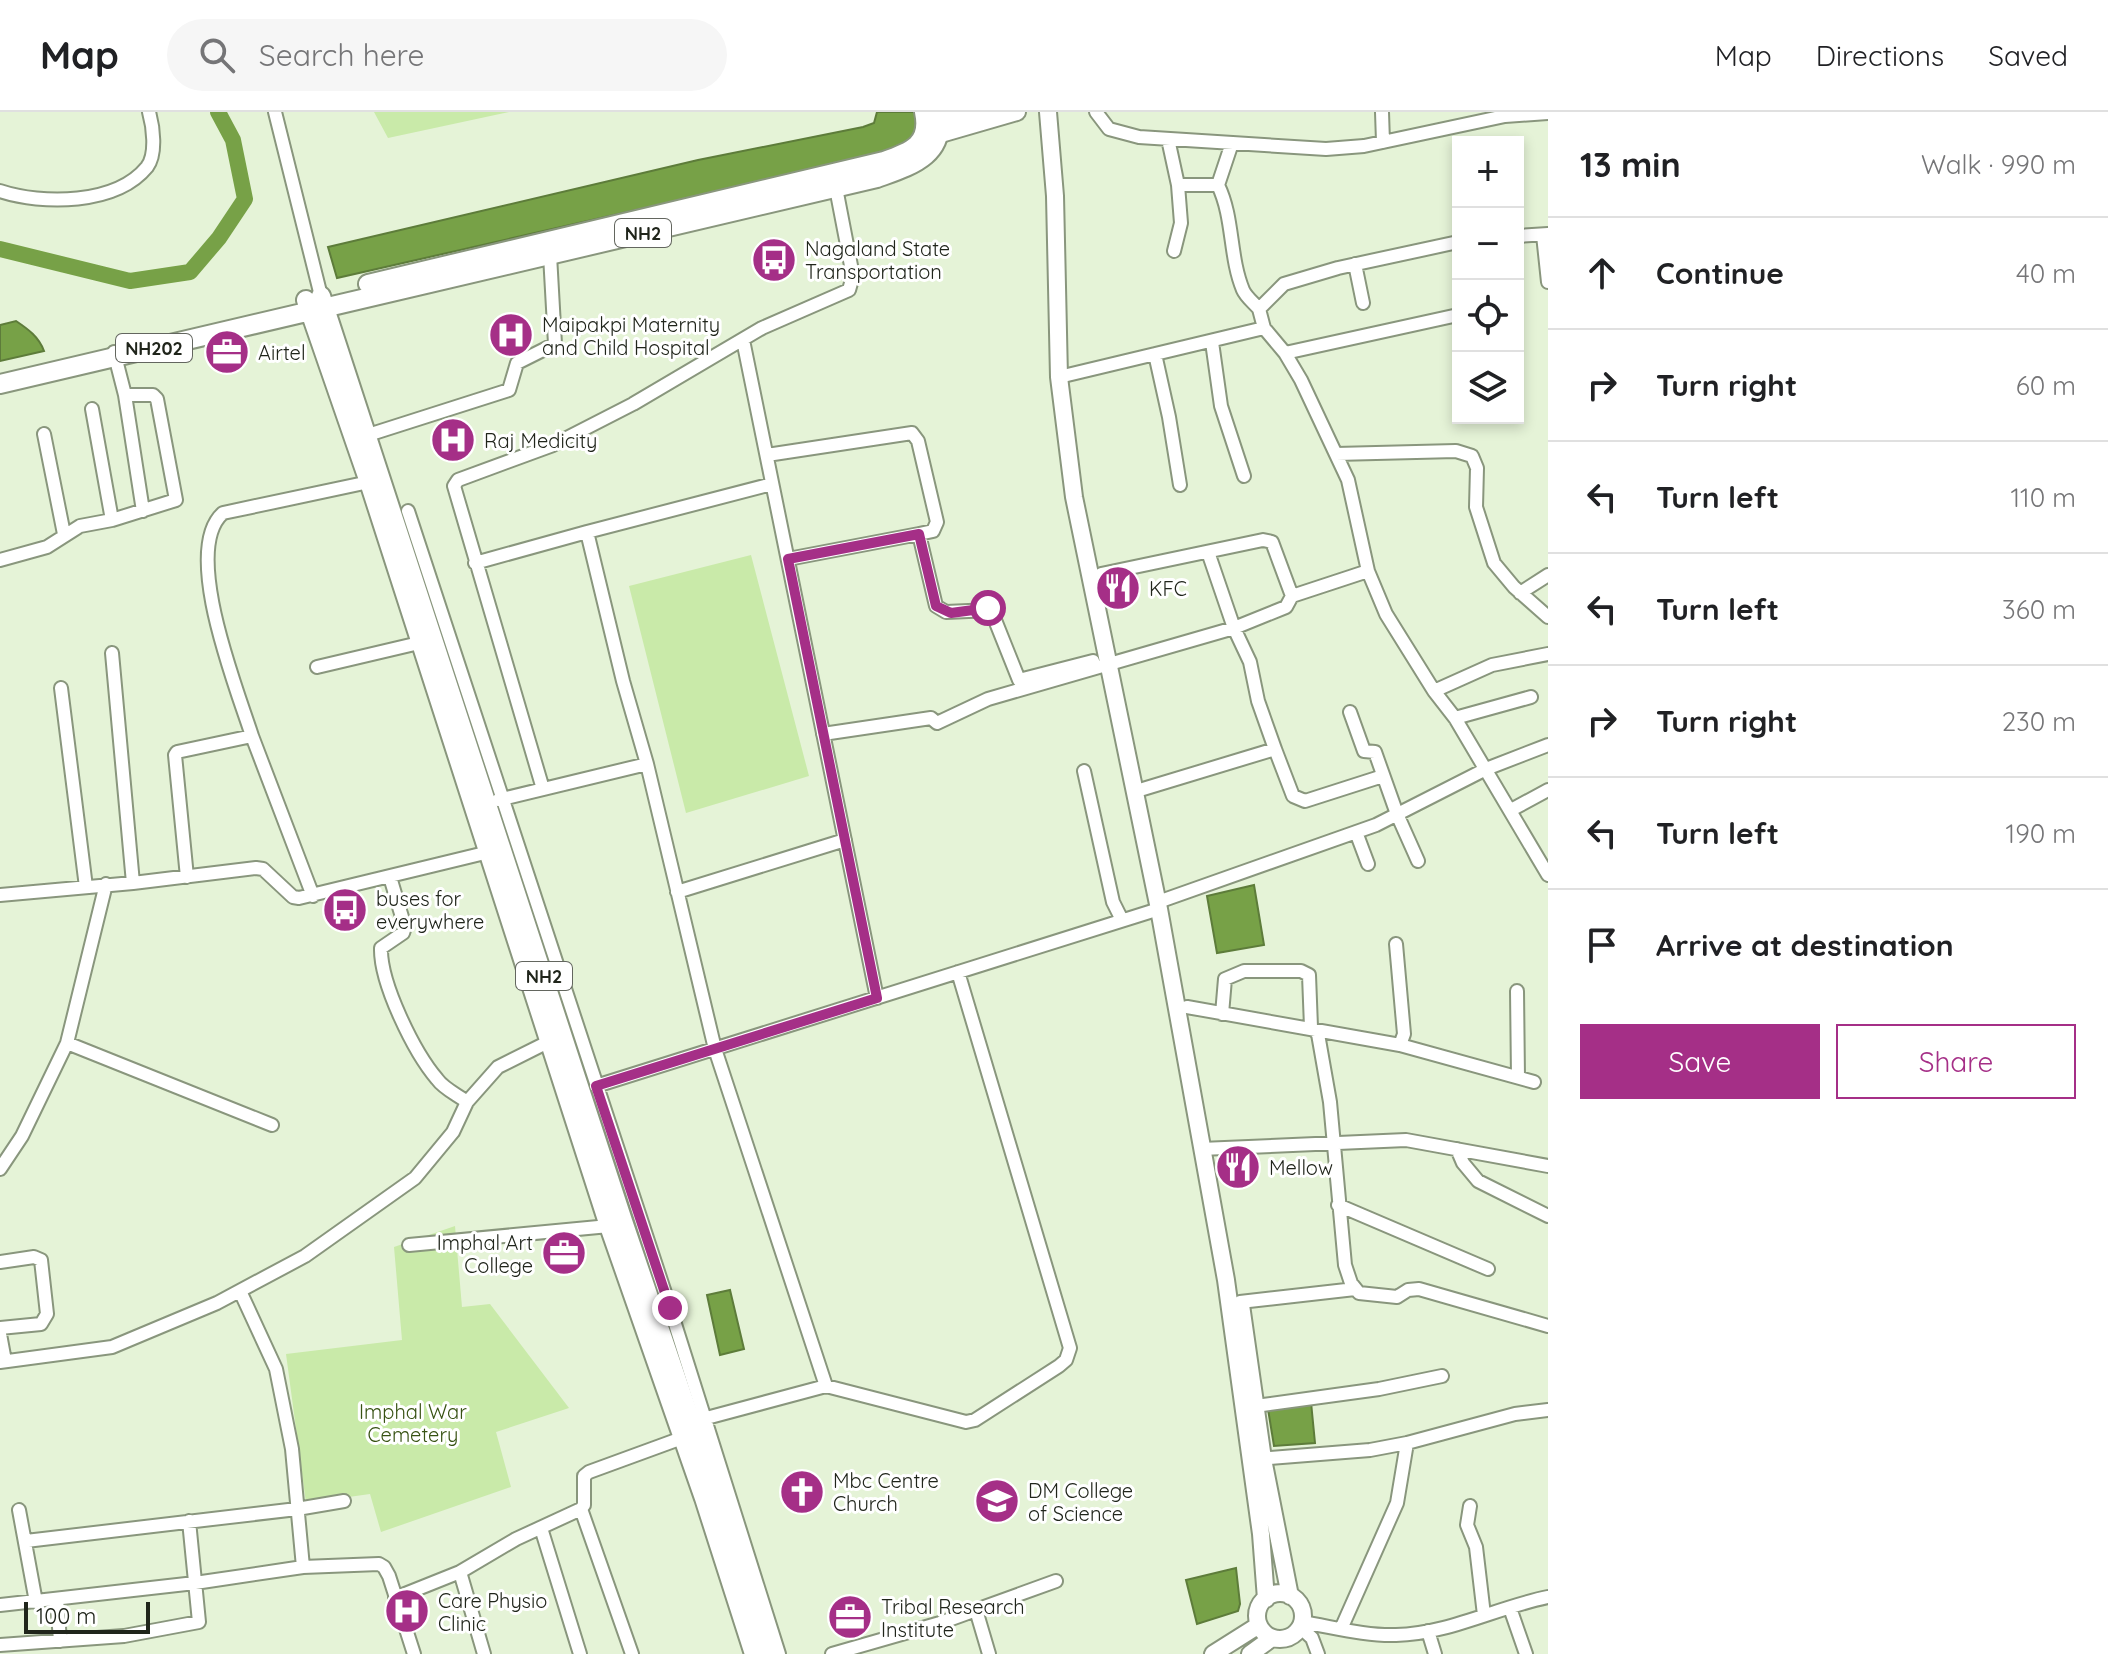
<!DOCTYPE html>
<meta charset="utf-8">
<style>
body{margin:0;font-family:Quicksand,sans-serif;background:#f6f6f6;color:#202124}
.controls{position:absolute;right:24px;top:24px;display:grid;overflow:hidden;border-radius:0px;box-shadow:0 4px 12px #0003}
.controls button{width:72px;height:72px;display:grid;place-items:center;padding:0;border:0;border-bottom:2px solid #e0e0e0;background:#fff;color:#202124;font:40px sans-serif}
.scale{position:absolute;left:24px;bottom:20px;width:126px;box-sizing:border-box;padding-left:8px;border:4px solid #20251b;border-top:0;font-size:22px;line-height:28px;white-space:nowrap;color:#20251b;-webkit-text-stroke:6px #fff;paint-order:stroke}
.stop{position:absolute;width:24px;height:24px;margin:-18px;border:6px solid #a52f87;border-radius:50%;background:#fff}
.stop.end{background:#a52f87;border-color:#fff;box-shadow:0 2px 8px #0008}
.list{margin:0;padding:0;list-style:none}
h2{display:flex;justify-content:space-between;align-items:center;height:104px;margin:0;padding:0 32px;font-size:34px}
h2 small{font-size:26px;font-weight:400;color:#757577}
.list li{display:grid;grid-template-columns:52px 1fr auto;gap:24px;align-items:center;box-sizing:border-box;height:112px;padding:0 32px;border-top:2px solid #e0e0e0}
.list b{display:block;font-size:30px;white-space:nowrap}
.list em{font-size:26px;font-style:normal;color:#757577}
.actions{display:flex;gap:16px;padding:24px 32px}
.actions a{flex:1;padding:18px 0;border:2px solid #a52f87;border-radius:0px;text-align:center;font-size:28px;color:#a52f87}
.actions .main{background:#a52f87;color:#fff}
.icon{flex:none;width:44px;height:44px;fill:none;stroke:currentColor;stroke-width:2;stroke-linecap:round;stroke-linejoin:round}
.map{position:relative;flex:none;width:1548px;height:1542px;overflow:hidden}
header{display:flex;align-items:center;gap:48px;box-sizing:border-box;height:112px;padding:0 40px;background:#fff;border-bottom:2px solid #e0e0e0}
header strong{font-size:38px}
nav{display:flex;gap:44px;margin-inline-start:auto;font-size:28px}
.search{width:560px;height:72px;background:#f6f6f6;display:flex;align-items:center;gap:20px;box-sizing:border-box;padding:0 28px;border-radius:44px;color:#757577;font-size:30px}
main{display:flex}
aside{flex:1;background:#fff}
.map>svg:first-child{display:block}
.green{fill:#c9eaa9}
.water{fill:#77a147;stroke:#5d7c3a;stroke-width:2}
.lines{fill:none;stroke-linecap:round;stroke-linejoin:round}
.river{stroke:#77a147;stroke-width:16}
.minor-casing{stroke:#89967d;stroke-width:16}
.major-casing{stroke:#89967d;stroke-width:20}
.highway-casing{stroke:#89967d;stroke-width:22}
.minor{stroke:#fff;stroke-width:12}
.major{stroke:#fff;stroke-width:16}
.highway{stroke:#fff;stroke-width:18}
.route{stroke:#a52f87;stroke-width:10}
.labels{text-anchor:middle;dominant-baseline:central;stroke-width:6;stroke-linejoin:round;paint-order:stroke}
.shield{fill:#fff;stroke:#63665f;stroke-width:2}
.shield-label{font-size:18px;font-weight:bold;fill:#20251b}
.poi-label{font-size:20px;fill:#20251b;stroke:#fff;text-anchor:start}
.park-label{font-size:20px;fill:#375212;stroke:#fff}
</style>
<header>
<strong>Map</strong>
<div class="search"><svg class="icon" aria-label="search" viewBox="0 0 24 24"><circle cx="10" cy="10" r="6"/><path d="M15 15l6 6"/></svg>Search here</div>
<nav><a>Map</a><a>Directions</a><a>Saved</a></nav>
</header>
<main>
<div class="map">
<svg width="1548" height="1542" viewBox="0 0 1548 1542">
<rect width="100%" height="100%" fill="#e5f3d7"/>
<path class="green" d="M374,0h135l-121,26z
M751,443l58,221 -123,37 -57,-227z
M455,1114l7,81 28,-3 79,104 -73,24 15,55 -130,45 -11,-38 -64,9 -20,-149 116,-14 -8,-93z"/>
<path class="water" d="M877,0h42l-2,24 -21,15 -559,127 -9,-31 370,-87 165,-33 11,-4z
M16,209c12,8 23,16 28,30l-44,10v-36z
M1254,773l10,60 -47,8 -10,-57z
M730,1178l14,59 -24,6 -13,-60z
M1311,1290l4,41 -41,3 -6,-37z
M1236,1456l4,36 -2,7 -41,13 -11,-44z"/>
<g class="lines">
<path class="river" d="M0,137l130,32 60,-9 29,-34 26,-39 -12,-59 -15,-28"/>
<g class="minor-casing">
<path id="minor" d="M275,0l46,184
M1096,0l13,17 30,8 187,12 38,-3 141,-30 43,-3
M1382,0l1,30
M1168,27l10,46 3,38 -7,28
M1232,31l-14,42c16,33 11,71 25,105 3,7 11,13 16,19
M1178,73h40
M0,79c42,14 116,14 147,-24 10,-13 6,-41 2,-55
M1543,123l5,47
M1518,124l30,-2
M1355,152l8,39
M1264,216l21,25 16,27 47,100 20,91 18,43 48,77 21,27 93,157
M743,228l134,658
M1212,230l9,64 23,70
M1285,241l173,-38
M1155,242l14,63 11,68
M1059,265l205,-49 -5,-19 25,-25 54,-16 120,-26
M125,283l18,116
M92,297l20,111
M44,322l20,100
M368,323l141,-45 8,-27 38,-19 -5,-89
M1336,342l120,-3 16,5 5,12 -1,39 18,56 20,24 34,30
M767,343l145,-22 6,8 19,81 -4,9 -14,3 -131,25
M772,372l-185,48 36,149 24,83 68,285 111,337 140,36 9,-2 84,-54 7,-6 4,-12 -112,-376
M408,399l262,797 109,346
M919,422l17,72 10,6 45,-2 28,70 74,-19
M0,448l47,-13 33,-21 32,-6 64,-20 -19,-101 -4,-4h-28l-11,-43
M475,451l112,-31
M1101,462l162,-34 9,2 20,54 -6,11 -52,21 -26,-76
M1520,481l28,-18
M1292,484l76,-25
M112,541l21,230
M317,555l102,-24
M61,576l25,199
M1434,579l58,-26 56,-11
M1350,600l14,39 11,1 22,62 21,47
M1455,606l76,-21
M823,622l108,-16 6,5 51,-24 246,-71 16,34 8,39 17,48 -132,40
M252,624c-15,-47 -71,-186 -29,-223l146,-31
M1275,637l18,47 12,5 78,-25
M1084,659l29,131 9,18
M543,677l-89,-303 4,-6 95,-35 80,-41 129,-76 87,-38 4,-14 -17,-88
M498,688l149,-36
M1511,698l37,-20
M1356,720l12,32
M187,765l-12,-122 2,-3 75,-16 61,160
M390,765l15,50 -2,6 -22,15c-1,35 33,104 56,131 7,10 21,16 30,23l31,-35 56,-28
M677,780l168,-52
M0,783l133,-12 123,-15 7,1 30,28 6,1 190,-46
M1158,790l218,-77 110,-56 62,-24
M1396,832l8,90 -4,11
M1517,879l1,86
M1187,895l213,38 134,37
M1222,902l3,-35 19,-8h57l8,4 2,52 7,7 12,68 15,163 6,18 8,10 38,4 11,-7 11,-1 129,37
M67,931l205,82
M596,974l563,-177
M1201,1037l205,-9 142,26
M1457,1037l6,14 15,18 70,35
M0,1057l22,-33 45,-93 39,-159
M1338,1093l150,64
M409,1133l200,-19
M0,1150l34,-5 7,3 6,54 -6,10 -41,4
M240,1179l36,78 16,80 11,118
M1240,1190l115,-13
M0,1222l5,27
M0,1250l112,-15 105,-44 88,-47 110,-78 38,-46 14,-30
M1248,1295l131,-18 63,-13
M699,1308l127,-34
M1258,1347l112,-9 37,-7 108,-29 33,-4
M1470,1394l-3,19 9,22 8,68
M581,1397l51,145
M19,1398l17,92
M541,1416l39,126
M26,1429l271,-32 47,-8
M460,1460l24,82
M395,1486l65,-26 56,-33 65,-30 3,-4v-29l5,-4 93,-34
M57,1487l3,42
M0,1493l195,-22 108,-16 76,-3 5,3 5,9 25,78
M1510,1496l16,46
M976,1498l13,44
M1302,1510c31,5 63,14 94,13 52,-1 102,-28 152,-38
M1300,1515l12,11 6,16
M1341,1517l56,-126 10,-60
M1428,1519l7,23
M0,1533l124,-9 75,-14 -10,-101
M832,1542l108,-31 116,-42"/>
</g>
<g class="major-casing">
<path id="major" d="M1048,0l7,84 4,181 15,120 85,412 67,371 35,254 5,65
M928,11l55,-11
M927,26l90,-26
M1241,1193l22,154 27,137
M1257 1504a23 23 0 1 1 46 0a23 23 0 1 1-46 0Z
M1213,1542l46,-29
M1250,1542l22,-16"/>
</g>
<g class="highway-casing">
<path id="highway" d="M368,172l516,-123c27,-9 47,-17 40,-49
M321,184l302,925 147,433
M306,188l63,182 240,744 95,272 50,156
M0,272l877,-206c33,-12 70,-22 61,-66"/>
</g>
<use href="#minor" class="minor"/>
<use href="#major" class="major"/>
<use href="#highway" class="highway"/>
</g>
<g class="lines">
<path class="route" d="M670,1196l-74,-222 281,-88 -89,-439 131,-25 17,72 15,7 37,-5"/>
</g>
<defs>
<g id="bus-disc" transform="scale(2.3)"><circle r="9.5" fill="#a52f87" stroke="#fff"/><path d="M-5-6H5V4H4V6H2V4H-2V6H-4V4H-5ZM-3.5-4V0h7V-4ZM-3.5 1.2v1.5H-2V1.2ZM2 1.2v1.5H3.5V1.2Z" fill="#fff"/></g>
<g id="hospital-disc" transform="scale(2.3)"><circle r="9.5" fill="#a52f87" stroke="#fff"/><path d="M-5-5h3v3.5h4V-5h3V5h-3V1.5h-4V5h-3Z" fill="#fff"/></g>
<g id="office-disc" transform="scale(2.3)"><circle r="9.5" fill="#a52f87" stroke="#fff"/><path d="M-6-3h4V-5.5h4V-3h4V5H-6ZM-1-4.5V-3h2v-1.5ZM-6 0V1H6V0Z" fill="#fff"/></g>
<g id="restaurant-disc" transform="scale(2.3)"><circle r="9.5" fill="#a52f87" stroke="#fff"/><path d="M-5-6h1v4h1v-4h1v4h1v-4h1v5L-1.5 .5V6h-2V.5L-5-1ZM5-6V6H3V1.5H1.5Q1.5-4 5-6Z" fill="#fff"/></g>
<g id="church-disc" transform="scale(2.3)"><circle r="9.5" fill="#a52f87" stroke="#fff"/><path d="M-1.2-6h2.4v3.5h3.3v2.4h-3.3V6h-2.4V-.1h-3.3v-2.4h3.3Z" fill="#fff"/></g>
<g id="university-disc" transform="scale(2.3)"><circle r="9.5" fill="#a52f87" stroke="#fff"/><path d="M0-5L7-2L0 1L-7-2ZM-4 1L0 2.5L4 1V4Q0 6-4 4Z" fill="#fff"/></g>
</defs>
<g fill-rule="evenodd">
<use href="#bus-disc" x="774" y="148"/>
<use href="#hospital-disc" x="511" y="223"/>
<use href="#office-disc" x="227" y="240"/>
<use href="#hospital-disc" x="453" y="328"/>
<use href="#restaurant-disc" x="1118" y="476"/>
<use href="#bus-disc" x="345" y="798"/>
<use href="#restaurant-disc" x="1238" y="1055"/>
<use href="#office-disc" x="564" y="1141"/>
<use href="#church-disc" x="802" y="1380"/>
<use href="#university-disc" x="997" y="1389"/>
<use href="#hospital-disc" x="407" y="1499"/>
<use href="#office-disc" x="850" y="1505"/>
</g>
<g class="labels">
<g class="shield">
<rect x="615" y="107" width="56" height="28" rx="6"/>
<rect x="116" y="222" width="76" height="28" rx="6"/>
<rect x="516" y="850" width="56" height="28" rx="6"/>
</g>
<g class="shield-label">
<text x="643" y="121">NH2</text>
<text x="154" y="236">NH202</text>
<text x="544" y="864">NH2</text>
</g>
<g class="poi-label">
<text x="805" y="136">Nagaland State<tspan x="805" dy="23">Transportation</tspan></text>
<text x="542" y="212">Maipakpi Maternity<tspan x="542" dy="23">and Child Hospital</tspan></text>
<text x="258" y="240">Airtel</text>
<text x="484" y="328">Raj Medicity</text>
<text x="1149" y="476">KFC</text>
<text x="376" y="786">buses for<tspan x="376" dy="23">everywhere</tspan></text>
<text x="1269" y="1055">Mellow</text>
<text x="533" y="1130" text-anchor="end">Imphal Art<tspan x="533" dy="23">College</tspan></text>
<text x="833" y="1368">Mbc Centre<tspan x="833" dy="23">Church</tspan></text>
<text x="1028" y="1378">DM College<tspan x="1028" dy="23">of Science</tspan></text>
<text x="438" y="1488">Care Physio<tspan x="438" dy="23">Clinic</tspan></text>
<text x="881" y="1494">Tribal Research<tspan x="881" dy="23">Institute</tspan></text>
</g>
<g class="park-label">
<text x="413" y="1299">Imphal War<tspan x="413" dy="23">Cemetery</tspan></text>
</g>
</g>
</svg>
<div class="controls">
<button>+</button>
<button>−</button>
<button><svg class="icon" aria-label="locate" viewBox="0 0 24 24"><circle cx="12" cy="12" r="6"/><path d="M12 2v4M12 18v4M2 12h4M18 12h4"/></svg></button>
<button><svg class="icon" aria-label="layers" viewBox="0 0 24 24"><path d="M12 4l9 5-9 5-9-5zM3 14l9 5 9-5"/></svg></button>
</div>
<div class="scale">100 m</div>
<div class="stop" style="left:988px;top:496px"></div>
<div class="stop end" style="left:670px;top:1196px"></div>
</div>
<aside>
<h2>13 min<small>Walk · 990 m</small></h2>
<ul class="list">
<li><svg class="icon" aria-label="ahead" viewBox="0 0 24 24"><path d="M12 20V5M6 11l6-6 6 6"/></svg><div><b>Continue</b></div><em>40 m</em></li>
<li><svg class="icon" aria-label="right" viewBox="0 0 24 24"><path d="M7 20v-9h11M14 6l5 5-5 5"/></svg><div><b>Turn right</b></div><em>60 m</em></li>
<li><svg class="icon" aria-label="left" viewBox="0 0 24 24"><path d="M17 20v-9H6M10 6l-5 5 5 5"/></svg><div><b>Turn left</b></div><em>110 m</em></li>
<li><svg class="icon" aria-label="left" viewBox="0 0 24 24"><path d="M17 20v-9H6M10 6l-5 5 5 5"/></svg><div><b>Turn left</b></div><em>360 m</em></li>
<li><svg class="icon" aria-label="right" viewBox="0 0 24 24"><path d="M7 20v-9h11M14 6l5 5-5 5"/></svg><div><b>Turn right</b></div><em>230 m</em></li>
<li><svg class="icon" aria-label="left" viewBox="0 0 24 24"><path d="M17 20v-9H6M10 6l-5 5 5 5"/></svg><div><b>Turn left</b></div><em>190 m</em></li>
<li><svg class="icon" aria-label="arrive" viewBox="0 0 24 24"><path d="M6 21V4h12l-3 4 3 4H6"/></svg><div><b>Arrive at destination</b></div></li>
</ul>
<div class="actions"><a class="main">Save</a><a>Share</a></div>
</aside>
</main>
